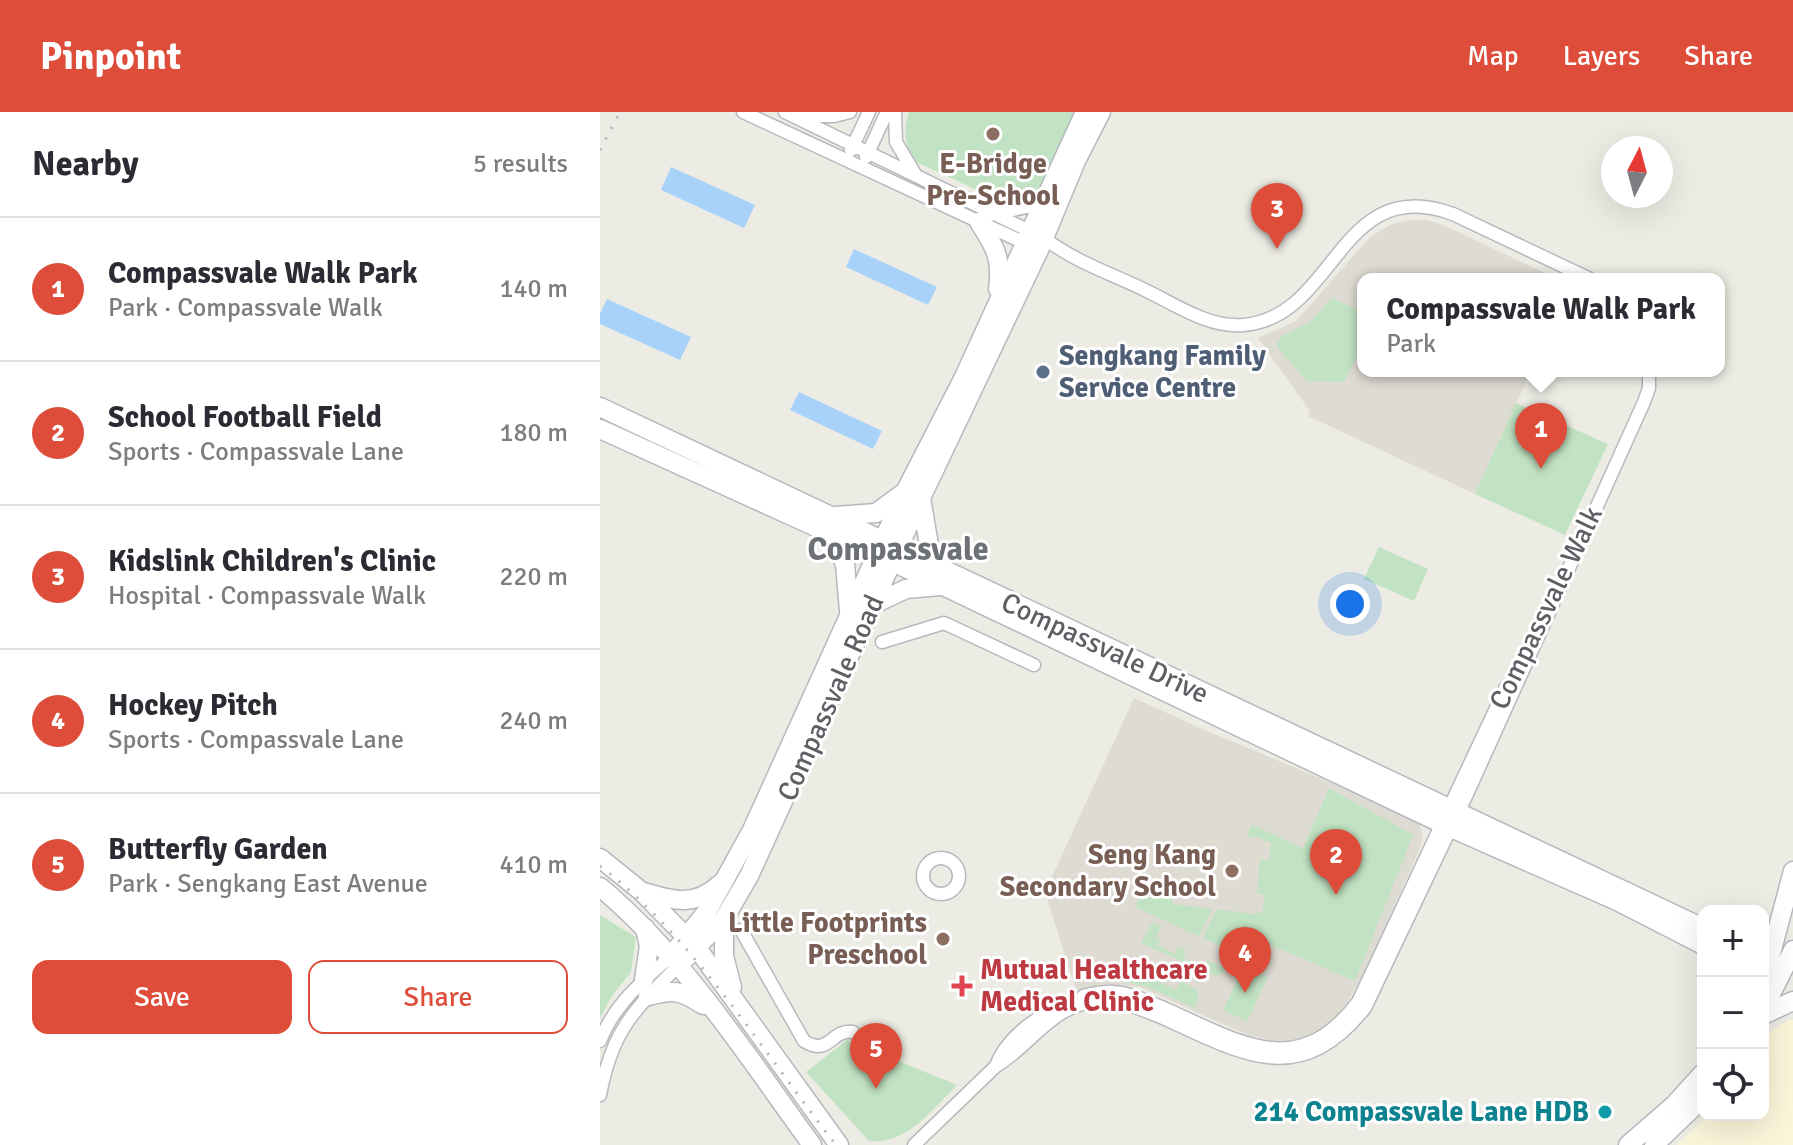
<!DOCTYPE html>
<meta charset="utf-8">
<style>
body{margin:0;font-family:Signika,sans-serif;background:#f7f7f7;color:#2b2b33}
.controls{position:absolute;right:24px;bottom:24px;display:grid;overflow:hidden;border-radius:16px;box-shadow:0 8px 32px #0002}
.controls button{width:72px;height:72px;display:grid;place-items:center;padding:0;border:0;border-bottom:2px solid #e1e1e2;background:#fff;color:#2b2b33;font:40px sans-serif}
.compass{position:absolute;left:1001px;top:24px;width:72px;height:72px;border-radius:50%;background:#fff;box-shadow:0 8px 32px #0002;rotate:6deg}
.you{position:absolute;left:750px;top:492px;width:28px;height:28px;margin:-20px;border:6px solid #fff;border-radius:50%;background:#1a73e8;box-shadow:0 0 0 12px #1a73e833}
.badge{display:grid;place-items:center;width:52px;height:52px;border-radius:50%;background:#de4d39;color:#fff;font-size:26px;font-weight:700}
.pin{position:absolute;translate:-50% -66px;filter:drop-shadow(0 2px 4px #0008)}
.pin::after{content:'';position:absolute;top:42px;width:28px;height:24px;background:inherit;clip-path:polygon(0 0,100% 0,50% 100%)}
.popup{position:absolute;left:757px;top:161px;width:368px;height:104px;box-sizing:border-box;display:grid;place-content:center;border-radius:16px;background:#fff;filter:drop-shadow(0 2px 6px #0005);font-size:26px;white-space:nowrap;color:#7c7c81}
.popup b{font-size:30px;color:#2b2b33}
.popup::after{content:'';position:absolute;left:50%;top:100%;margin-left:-16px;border:16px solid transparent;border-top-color:#fff}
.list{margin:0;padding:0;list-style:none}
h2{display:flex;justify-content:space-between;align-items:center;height:104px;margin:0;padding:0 32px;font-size:34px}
h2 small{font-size:26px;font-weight:400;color:#7c7c81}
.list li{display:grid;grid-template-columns:52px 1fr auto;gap:24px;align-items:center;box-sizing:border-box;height:144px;padding:0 32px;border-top:2px solid #e1e1e2}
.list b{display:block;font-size:30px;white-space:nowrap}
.list p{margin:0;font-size:26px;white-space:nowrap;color:#7c7c81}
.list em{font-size:26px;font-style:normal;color:#7c7c81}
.actions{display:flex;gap:16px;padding:24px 32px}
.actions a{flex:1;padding:18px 0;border:2px solid #de4d39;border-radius:16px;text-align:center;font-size:28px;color:#de4d39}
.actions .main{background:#de4d39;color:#fff}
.icon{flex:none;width:44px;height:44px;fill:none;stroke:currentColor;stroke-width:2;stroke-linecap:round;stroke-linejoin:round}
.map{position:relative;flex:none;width:1193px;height:1033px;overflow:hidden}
header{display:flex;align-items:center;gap:48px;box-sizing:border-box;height:112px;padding:0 40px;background:#de4d39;color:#fff}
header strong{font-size:38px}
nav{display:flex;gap:44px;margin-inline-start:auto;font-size:28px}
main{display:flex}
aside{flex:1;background:#fff}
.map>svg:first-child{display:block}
.commercial{fill:#fbf5da}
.education{fill:#dddbd2}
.green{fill:#c2e3c3}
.water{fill:#a8d2f9}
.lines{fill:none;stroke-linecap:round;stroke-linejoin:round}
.street-casing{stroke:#b6b9bd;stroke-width:15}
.secondary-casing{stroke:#b5b8bd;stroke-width:21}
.street{stroke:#fff;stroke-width:12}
.secondary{stroke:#fff;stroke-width:18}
.rail{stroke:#b4b5b5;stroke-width:3;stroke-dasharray:2 10;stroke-linecap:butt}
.education-dot{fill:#8d6e63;stroke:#fff;stroke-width:3}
.service-dot{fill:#5c6f8a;stroke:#fff;stroke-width:3}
.health-dot{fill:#e0444e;stroke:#fff;stroke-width:3}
.culture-dot{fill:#0f9aa8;stroke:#fff;stroke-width:3}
.labels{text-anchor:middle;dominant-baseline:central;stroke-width:6;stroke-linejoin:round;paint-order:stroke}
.education-label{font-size:28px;font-weight:bold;fill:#785e54;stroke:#fff;text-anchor:end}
.service-label{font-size:28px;font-weight:bold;fill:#4e5e75;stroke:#fff;text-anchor:start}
.street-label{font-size:28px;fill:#5c5f63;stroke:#fff}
.health-label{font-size:28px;font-weight:bold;fill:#be3a42;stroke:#fff;text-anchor:start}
.culture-label{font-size:28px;font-weight:bold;fill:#0d838f;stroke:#fff;text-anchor:end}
.quarter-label{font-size:32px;font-weight:bold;fill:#6d7175;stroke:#fff}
</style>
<header>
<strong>Pinpoint</strong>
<nav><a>Map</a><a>Layers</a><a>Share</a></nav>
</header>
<main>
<aside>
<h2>Nearby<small>5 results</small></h2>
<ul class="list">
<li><span class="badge">1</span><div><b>Compassvale Walk Park</b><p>Park · Compassvale Walk</p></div><em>140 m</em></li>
<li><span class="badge">2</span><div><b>School Football Field</b><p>Sports · Compassvale Lane</p></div><em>180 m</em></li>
<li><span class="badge">3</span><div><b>Kidslink Children's Clinic</b><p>Hospital · Compassvale Walk</p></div><em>220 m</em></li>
<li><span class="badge">4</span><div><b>Hockey Pitch</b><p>Sports · Compassvale Lane</p></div><em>240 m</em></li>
<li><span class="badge">5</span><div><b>Butterfly Garden</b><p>Park · Sengkang East Avenue</p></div><em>410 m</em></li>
</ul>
<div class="actions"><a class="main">Save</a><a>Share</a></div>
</aside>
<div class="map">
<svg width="1193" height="1033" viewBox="0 0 1193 1033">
<rect width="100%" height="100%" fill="#edece4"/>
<path class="commercial" d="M1189,908h4v125h-116l31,-30h55v-79z"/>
<path class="education" d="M809,108h18l16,5 115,54h-195v92h168l-56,123 -167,-78 2,-5 -52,-73 38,-17 75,-85 21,-12z
M534,586l66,30 208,87 11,8 4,13 -4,15 -52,116 -21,39 -17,19 -22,12 -27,5 -30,-6 -110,-49 -34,-3 -30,6 -31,-98z"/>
<path class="green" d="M309,0h170l-37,76 -34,11 -16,-2 -76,-35c-12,-16 -13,-32 -7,-50z
M732,186l31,14v31l-19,39 -37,-1 -30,-34v-5l5,-6 28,-14z
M916,291l92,41 -43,91 -90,-41z
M779,435l49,22 -14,32 -50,-22z
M729,676l84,47 -58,146 -93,-40 -12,7 -1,-10 -9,-1 -4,4v12l-33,-15 14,-29 36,5 10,-2 1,-17 -7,-2 3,-34 9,1 2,-18 -9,-1v-3l-15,-2 5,-11 51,23z
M548,769l26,3 -2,20 40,5 -13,27 -64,-29z
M0,803l36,22 -5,35 -19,24 -12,22z
M552,811l9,4 -5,10 4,2 -2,7 17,8 3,-7 8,4 -3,7 20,9 4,-7 21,10 -12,6 -75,-33z
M534,851l23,8 -3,9 22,10 5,-9 16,9 1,7 -3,11 -49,-22 -22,-4 -4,-12 3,-4 4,14 11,-3z
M644,854l24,11 -21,44 -24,-11z
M247,928l110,45c-24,24 -50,60 -88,56l-63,-69z"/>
<path class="water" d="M71,55l84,38 -11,23 -83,-38z
M254,137l83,38 -9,18 -82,-38z
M7,187l84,38 -11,23 -80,-36v-10z
M199,280l83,39 -9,18 -83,-39z"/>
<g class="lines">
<g class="street-casing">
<path id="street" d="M143,0l286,133
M185,0l259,126c33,25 66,35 103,53 29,14 62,37 96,34 94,-7 95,-153 210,-111l137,65
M295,0l1,30 19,32
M202,4h32l16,-4
M251,38l18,-38
M266,45l21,-45
M282,530l62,-19 90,42
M323 764a18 18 0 1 1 36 0a18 18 0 1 1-36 0Z
M141,818l63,111c26,16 26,-12 49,-9
M483,884c9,-2 21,-5 30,-4 19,1 36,10 53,17 73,32 131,73 192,-7l148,-315 11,-8
M0,929c14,-36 42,-60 71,-85
M396,954c10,-29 43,-50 69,-64
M0,983c12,-65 34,-85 79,-130
M314,1033l82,-79c33,-19 55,-59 96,-64 25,-3 47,6 71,16 79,36 136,72 202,-10l103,-216 176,-390 5,-14v-17"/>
</g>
<g class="secondary-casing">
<path id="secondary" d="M389,100l46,-10 12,-6
M379,110c17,26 23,37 19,67
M0,295l1103,521
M0,317l293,133 558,266 166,73 86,44
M321,386l8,47 15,26
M235,404l41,-3 30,-22
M230,421l15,31 4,47
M274,492l32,-15 34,-3
M0,746l41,33 56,57 142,197
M0,775c86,72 147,169 212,258
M44,780c30,9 51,15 76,-8
M124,807v37l8,31
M71,844l37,-46 44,-80 154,-340 58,-113 121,-265
M79,853l45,-46 25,-43 172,-378 118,-248 37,-89 25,-49
M1163,862l6,-13 24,-90
M44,867l5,-33 -4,-18
M48,884c26,-7 32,-6 55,9
M1163,898l30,-60
M1163,903l30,-14
M1028,1033l46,-40 29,-32
M1054,1033l49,-47"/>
</g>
<use href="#street" class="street"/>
<use href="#secondary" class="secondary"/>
<path class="rail" d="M0,38l20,-38
M0,754c94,72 163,186 236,279"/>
</g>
<g class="education-dot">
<circle cx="393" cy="22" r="8"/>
<circle cx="632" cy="759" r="8"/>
<circle cx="343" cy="827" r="8"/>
</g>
<circle class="service-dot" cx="443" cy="260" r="8"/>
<path class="health-dot" d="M358 862h8v8h8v8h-8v8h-8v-8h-8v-8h8z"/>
<circle class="culture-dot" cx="1005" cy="1000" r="8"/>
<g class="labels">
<g class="education-label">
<text x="393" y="52" text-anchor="middle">E-Bridge<tspan x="393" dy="32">Pre-School</tspan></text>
<text x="616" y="743">Seng Kang<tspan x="616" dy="32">Secondary School</tspan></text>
<text x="327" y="811">Little Footprints<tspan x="327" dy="32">Preschool</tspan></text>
</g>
<g class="service-label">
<text x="459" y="244">Sengkang Family<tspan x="459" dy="32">Service Centre</tspan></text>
</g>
<g class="street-label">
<text transform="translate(946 496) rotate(-64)">Compassvale Walk</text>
<text transform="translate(505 536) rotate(25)">Compassvale Drive</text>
<text transform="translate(231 586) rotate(-66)">Compassvale Road</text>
</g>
<g class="health-label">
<text x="380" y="858">Mutual Healthcare<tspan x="380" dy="32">Medical Clinic</tspan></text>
</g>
<g class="culture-label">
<text x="989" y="1000">214 Compassvale Lane HDB</text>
</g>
<g class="quarter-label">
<text x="298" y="437">Compassvale</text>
</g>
</g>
</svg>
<div class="controls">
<button>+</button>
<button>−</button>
<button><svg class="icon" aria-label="locate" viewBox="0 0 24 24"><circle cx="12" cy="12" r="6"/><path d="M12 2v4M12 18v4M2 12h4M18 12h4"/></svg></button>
</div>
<svg class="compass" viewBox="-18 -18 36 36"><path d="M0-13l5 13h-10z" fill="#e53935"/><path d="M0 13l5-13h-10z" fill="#7c7c81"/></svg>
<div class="you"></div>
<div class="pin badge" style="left:941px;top:357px">1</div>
<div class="popup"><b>Compassvale Walk Park</b>Park</div>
<div class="pin badge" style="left:736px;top:783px">2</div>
<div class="pin badge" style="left:677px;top:137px">3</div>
<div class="pin badge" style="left:645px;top:881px">4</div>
<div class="pin badge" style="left:276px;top:977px">5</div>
</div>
</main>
